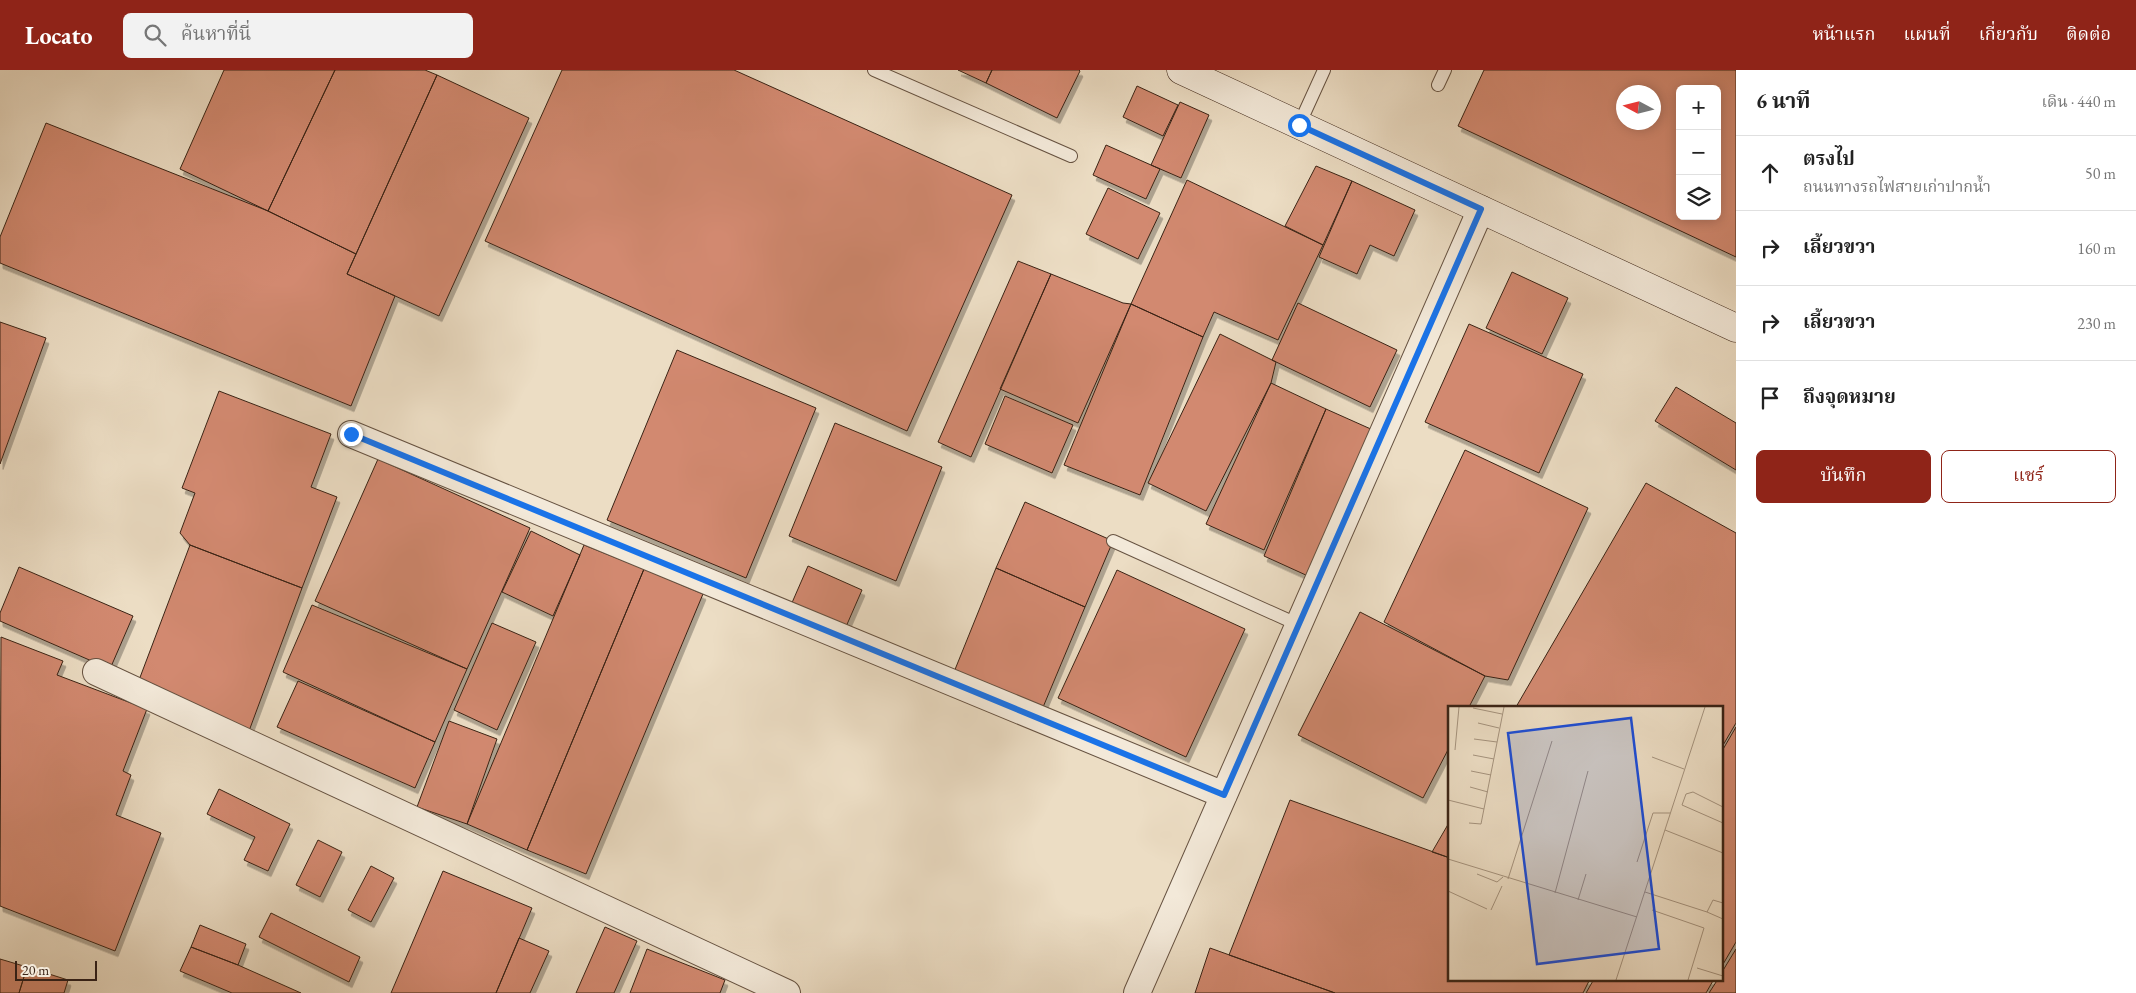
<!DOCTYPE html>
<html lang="th">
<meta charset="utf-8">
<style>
body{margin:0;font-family:"EB Garamond","Noto Serif Thai",serif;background:#f2f2f2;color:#222}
.controls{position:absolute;right:15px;top:15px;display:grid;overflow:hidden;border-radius:8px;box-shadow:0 2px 12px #0003}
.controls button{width:45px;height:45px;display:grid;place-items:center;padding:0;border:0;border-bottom:1px solid #e0e0e0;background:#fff;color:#222;font:25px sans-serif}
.compass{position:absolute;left:1616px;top:15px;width:45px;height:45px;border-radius:50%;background:#fff;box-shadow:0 2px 12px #0003;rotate:277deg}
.scale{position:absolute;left:15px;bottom:12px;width:82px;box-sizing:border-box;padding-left:5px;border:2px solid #3a2315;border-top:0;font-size:14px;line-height:18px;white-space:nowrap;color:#3a2315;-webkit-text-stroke:4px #f3e9d9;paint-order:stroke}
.stop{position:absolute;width:15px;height:15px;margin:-11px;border:4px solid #1a73e8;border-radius:50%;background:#fff}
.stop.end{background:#1a73e8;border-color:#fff;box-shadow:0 1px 5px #0008}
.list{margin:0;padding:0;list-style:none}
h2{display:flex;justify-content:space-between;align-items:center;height:65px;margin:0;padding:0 20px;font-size:21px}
h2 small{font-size:16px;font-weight:400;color:#767676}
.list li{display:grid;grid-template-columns:32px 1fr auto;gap:15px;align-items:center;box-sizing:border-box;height:75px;padding:0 20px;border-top:1px solid #e0e0e0}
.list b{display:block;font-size:19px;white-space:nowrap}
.list p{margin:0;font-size:16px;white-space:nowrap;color:#767676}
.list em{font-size:16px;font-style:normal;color:#767676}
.actions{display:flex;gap:10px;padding:15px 20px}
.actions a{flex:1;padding:11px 0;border:1px solid #8f2418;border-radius:8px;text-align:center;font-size:18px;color:#8f2418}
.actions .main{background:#8f2418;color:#fff}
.icon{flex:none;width:28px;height:28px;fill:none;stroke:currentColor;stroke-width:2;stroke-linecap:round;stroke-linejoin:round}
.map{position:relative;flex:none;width:1736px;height:923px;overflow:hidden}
header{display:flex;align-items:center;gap:30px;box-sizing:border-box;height:70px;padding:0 25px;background:#8f2418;color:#fff}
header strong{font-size:24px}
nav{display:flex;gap:28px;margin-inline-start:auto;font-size:18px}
.search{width:350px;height:45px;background:#f2f2f2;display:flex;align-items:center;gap:12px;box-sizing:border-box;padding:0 18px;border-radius:8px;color:#767676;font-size:19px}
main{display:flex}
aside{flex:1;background:#fff}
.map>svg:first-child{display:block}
.building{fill:#d28970;stroke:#3a2315;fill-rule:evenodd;filter:url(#shadow)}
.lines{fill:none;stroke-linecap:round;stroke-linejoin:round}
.service-casing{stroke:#665241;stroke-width:14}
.minor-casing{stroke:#665241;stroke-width:28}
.secondary-casing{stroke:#3a2315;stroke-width:29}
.service{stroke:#f3e9d9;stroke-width:12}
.minor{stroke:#f3e9d9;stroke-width:26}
.secondary{stroke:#f3e9d9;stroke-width:28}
.route{stroke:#1a73e8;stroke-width:6}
.inset-road{fill:none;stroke:#a5937e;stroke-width:1}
.view{fill:#1d4ed8;fill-opacity:0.15;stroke:#1d4ed8;stroke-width:2.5}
.inset-edge{fill:none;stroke:#3a2315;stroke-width:2.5}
</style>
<header>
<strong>Locato</strong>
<div class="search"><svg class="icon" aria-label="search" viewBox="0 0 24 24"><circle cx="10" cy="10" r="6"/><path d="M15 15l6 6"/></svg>ค้นหาที่นี่</div>
<nav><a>หน้าแรก</a><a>แผนที่</a><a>เกี่ยวกับ</a><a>ติดต่อ</a></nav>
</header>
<main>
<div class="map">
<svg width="1736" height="923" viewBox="0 0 1736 923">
<defs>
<filter id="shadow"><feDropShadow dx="3" dy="5.5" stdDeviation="0" flood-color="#0004"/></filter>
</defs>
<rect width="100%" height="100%" fill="#ecddc4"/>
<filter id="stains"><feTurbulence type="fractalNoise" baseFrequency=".004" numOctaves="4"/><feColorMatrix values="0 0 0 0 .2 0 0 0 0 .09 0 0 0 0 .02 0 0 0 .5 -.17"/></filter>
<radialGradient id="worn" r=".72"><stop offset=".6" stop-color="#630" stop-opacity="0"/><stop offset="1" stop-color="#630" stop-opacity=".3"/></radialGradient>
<path class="building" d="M224,0h111l-67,141 -88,-42z
M335,0h90l12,5 -81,179 -88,-43z
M562,0h172l278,125 -105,236 -422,-190z
M958,0h34l-6,13z
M992,0h87l1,1 -23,47 -71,-35z
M1484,0h252v187l-278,-131zM1680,19h37v127h-37zM1624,22h30v30h-30z
M437,5l92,43 -90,198 -92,-42z
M1137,16l41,19 -15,31 -40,-19z
M1180,32l29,13 -28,63 -30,-13z
M46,53l222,88 88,43 -9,20 48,22 -44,110 -351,-143v-26z
M1106,75l54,24 -14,30 -53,-24z
M1316,96l36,15 -29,64 -38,-19z
M1187,110l136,65 -45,95 -64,-28 -11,25 -72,-33z
M1352,111l63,29 -21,46 -24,-11 -13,29 -38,-17z
M1108,118l52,25 -22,46 -52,-25z
M1018,191l33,13 -80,183 -33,-15z
M1512,202l56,26 -26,56 -56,-26z
M1051,204l72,29 8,1 -53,119 -78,-34z
M1298,233l99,47 -27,57 -98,-47z
M1131,234l72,33 -63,158 -76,-30z
M0,252l46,16 -46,126z
M1469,254l114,50 -44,99 -114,-51z
M1220,264l56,28 -5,21 -65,128 -58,-28z
M677,280l139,58 -70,170 -139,-58z
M1271,313l55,26 -62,141 -58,-26z
M1676,317l60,36v47l-81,-49z
M219,321l112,43 -20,53 26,10 -35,91 -112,-43 -10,-12 15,-40 -13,-5z
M1005,326l68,29 -21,48 -67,-29z
M1326,339l47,21 -65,146 -44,-20z
M835,353l107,44 -46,114 -107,-45z
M1465,380l123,58 -80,172 -23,-4 -101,-54z
M378,389l152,69 -63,141 -152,-68z
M1646,413l90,50v190l-14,24v-40h-206z
M1025,432l88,39 -28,66 -89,-39z
M531,461l49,24 -27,61 -51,-24z
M190,475l112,43 -53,143 -113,-43z
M584,475l60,24 -117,281 -60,-26z
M808,496l54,24 -17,39 -54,-24z
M19,497l114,49 -23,53 -110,-48v-8z
M996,498l89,39 -44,105 -87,-40z
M644,499l59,25 -117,280 -59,-24z
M1117,500l128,59 -59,128 -128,-59z
M312,535l155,64 -32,73 -152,-70z
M1360,542l125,64 -16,31h-19v39l-27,52 -125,-63z
M492,553l44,19 -39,88 -43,-20z
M1,567l62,24 -6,14 90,34 -24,62 8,4 -15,40 45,18 -46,118 -115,-45z
M298,611l137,61 -20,46 -138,-61z
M449,651l48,18 -30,85 -50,-17z
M1736,657v215l-14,24v-215z
M219,719l71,35 -22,47 -24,-11 11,-23 -48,-23z
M1290,730l160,58v121h140l-7,14h-248l-106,-38z
M1450,751v37l-18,-6z
M318,770l24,12 -22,45 -24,-12z
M371,796l23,12 -23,44 -23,-12z
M443,801l89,37 -36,85h-105z
M271,843l89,44 -11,25 -90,-45z
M200,855l46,19 -8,21 -47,-18z
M605,857l32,14 -23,52h-38z
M519,868l30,13 -19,42h-34z
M191,877l47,18 63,28h-69l-52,-22z
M1210,878l125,45h-140z
M647,879l78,31 -5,13h-90z
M1736,879v44h-27l9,-14h4v-7z
M0,889l27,8 -8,26h-19z
M27,897l41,13 -4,13h-45z
M1594,909h120l-8,14h-120z"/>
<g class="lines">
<g class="service-casing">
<path id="service" d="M874,0l197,86
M1438,15l7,-15
M1299,55l25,-55
M1113,471l186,84"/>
</g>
<g class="minor-casing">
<path id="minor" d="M351,364l873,361
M96,602l691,321
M1137,923l344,-784"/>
</g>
<g class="secondary-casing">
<path id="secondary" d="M1181,0l555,258"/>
</g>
<use href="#service" class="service"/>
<use href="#minor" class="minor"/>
<use href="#secondary" class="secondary"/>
</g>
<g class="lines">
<path class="route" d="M351,364l873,361 257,-586 -182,-84"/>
</g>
<g transform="translate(1448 636)">
<rect width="275" height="275" fill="#ecddc4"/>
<path class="inset-road" d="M25,2l29,6M30,17l21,5M26,33l23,3M7,44l4,-43M25,49l21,4M204,51l32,12M23,65l20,4M22,81l18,5M0,94l36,9M275,101l-30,-15 -7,2 -4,11 41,18M21,117l12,1 23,-117M217,124l58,23M0,153l189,58M189,156l16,-49h17M29,168l20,8 6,-5M60,173l44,-138M0,185l39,18M197,186l62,20M107,187l33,-122M130,194l8,-26M275,197l-10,-3 -6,12 16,7M43,204l11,-24M204,204l52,18 -16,52M249,262l26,8M168,274l89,-273"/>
<path class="view" d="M183,12l28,231 -122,15 -29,-231z"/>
<rect width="275" height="275" class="inset-edge"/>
</g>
<rect width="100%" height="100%" filter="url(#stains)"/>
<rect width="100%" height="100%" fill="url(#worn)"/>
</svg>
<div class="controls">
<button>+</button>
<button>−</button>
<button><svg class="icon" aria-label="layers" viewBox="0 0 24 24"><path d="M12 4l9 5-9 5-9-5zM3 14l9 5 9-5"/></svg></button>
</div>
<svg class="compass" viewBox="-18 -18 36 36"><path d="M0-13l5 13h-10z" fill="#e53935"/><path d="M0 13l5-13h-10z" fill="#767676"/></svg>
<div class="scale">20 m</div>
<div class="stop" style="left:1299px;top:55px"></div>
<div class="stop end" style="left:351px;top:364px"></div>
</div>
<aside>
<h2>6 นาที<small>เดิน · 440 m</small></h2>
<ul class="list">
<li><svg class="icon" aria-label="ahead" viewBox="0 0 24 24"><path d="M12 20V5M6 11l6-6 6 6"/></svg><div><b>ตรงไป</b><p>ถนนทางรถไฟสายเก่าปากน้ำ</p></div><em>50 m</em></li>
<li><svg class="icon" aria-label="right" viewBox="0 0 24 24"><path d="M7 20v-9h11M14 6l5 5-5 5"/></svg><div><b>เลี้ยวขวา</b></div><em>160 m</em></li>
<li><svg class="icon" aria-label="right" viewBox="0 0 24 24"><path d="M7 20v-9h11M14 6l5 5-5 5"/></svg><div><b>เลี้ยวขวา</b></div><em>230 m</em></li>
<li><svg class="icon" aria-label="arrive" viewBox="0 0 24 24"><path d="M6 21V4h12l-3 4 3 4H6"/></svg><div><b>ถึงจุดหมาย</b></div></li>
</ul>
<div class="actions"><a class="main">บันทึก</a><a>แชร์</a></div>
</aside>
</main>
